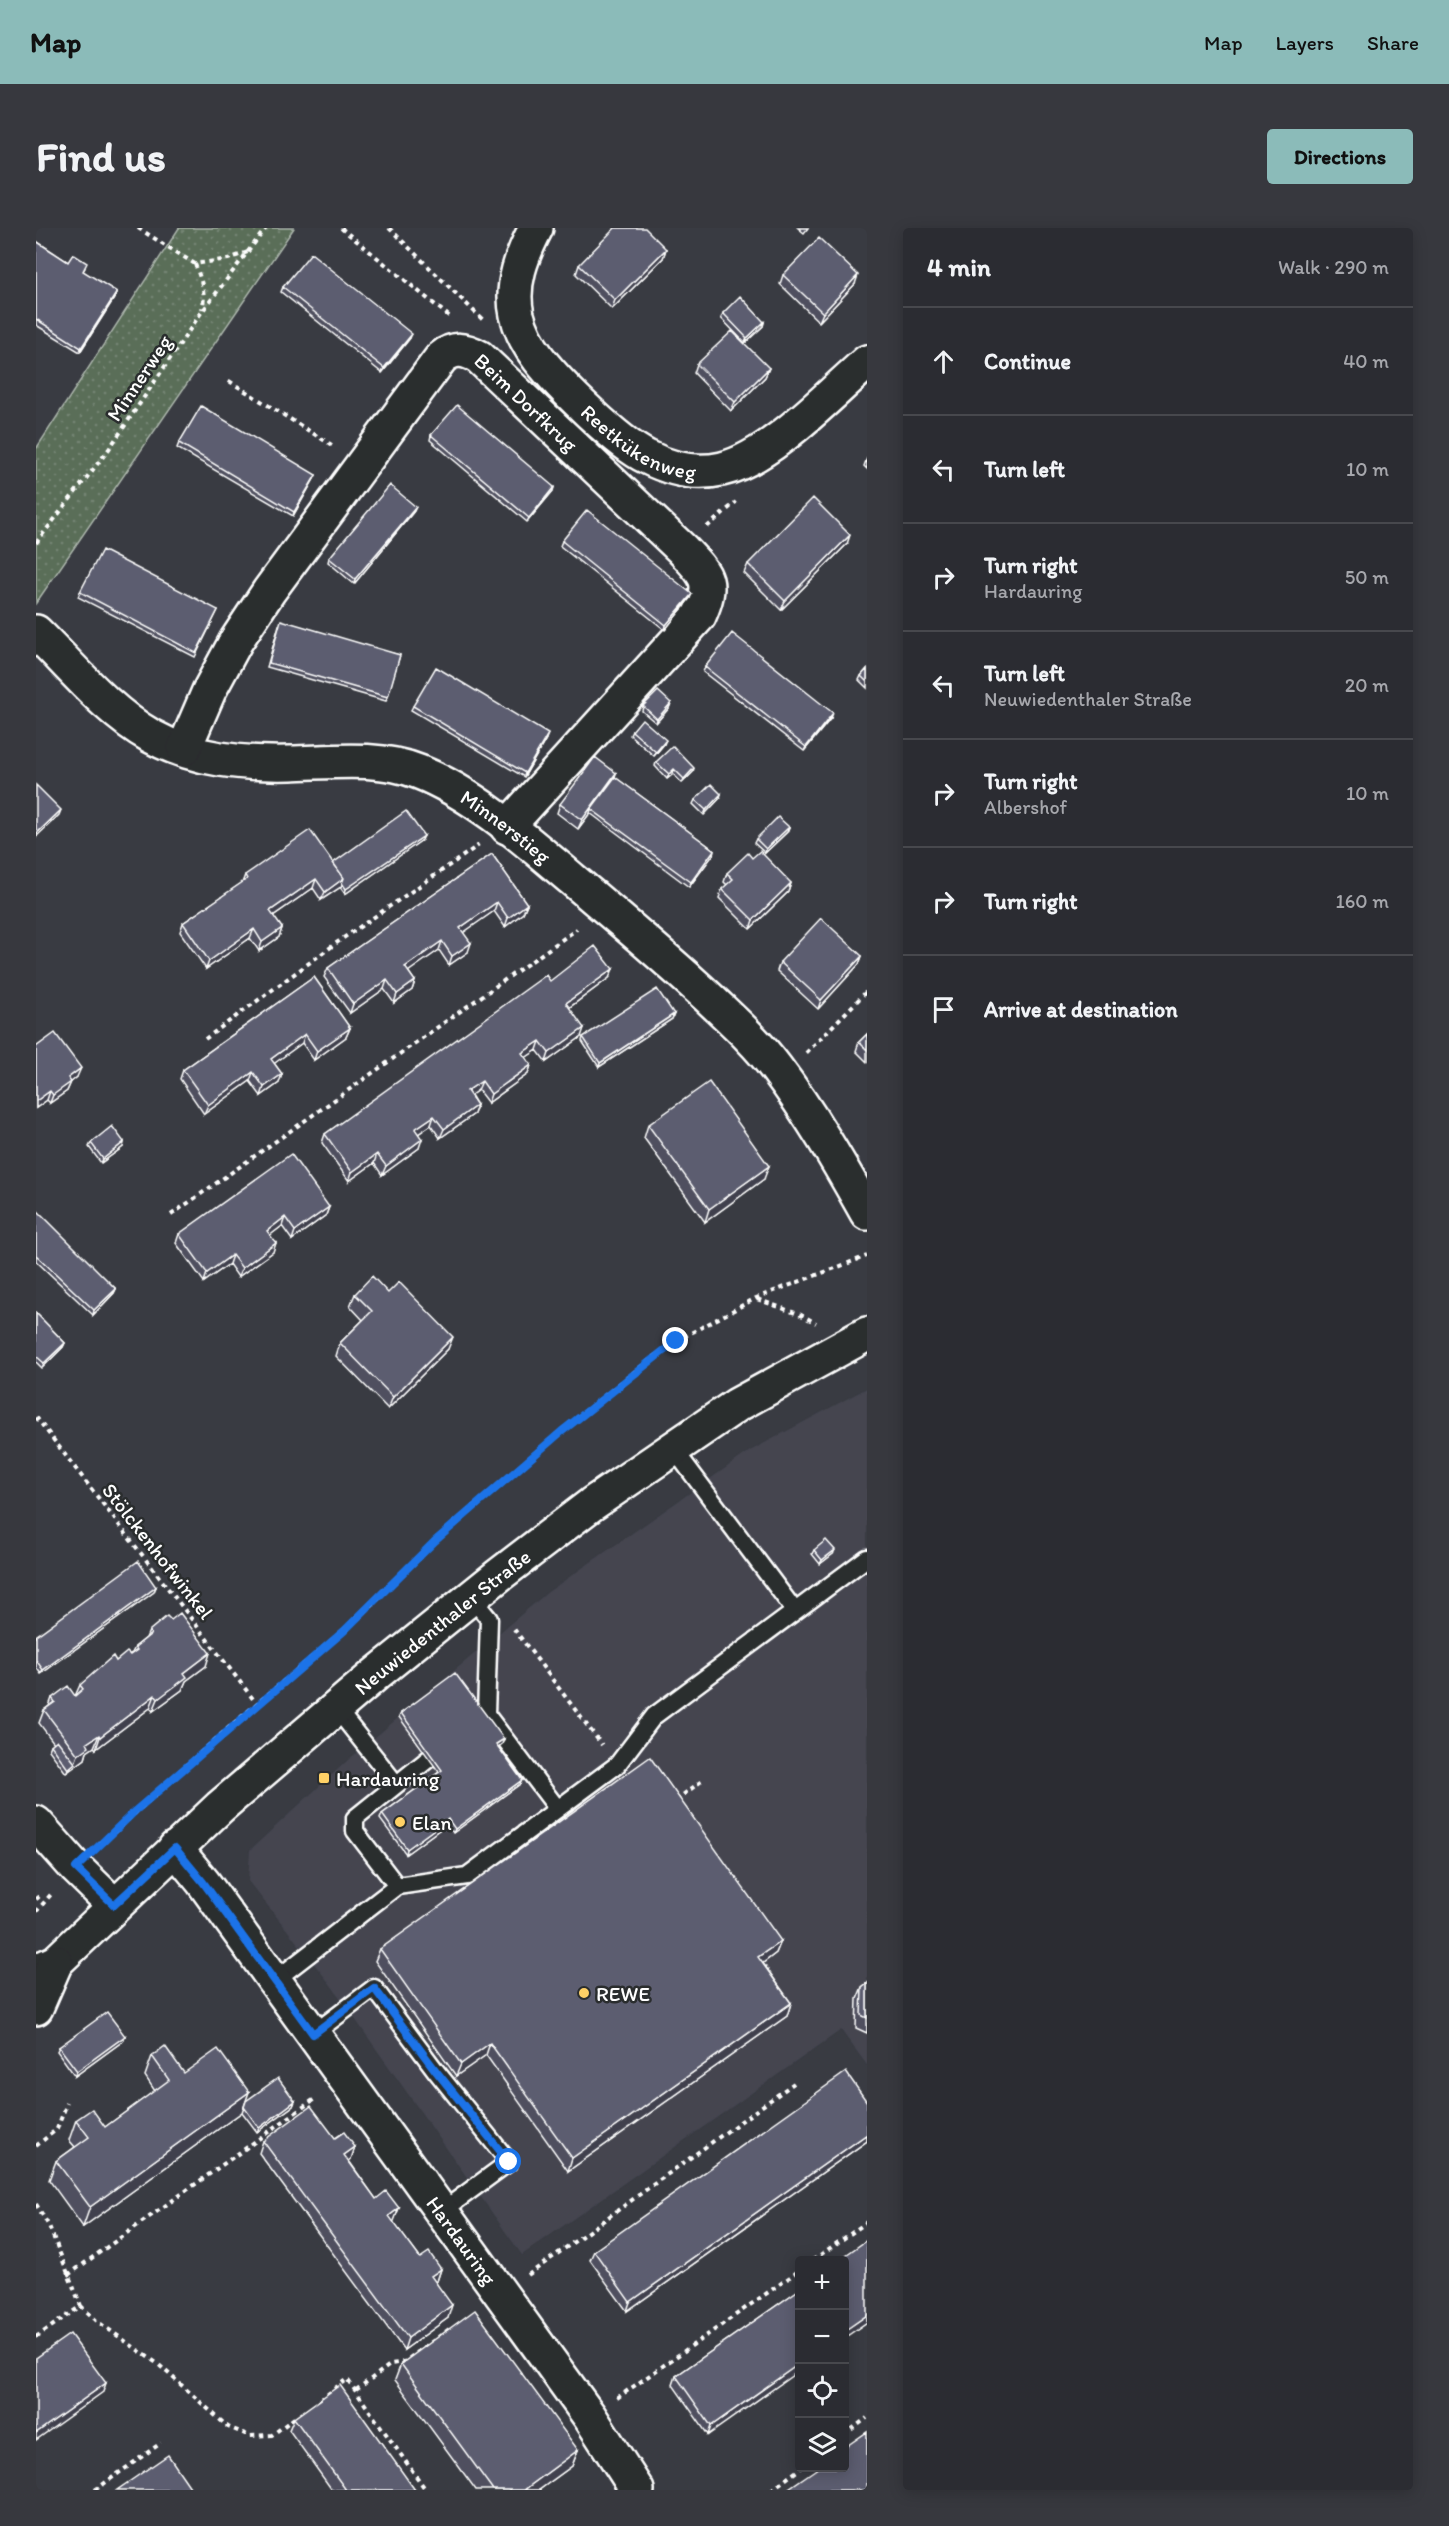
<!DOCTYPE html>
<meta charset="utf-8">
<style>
body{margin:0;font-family:Itim,sans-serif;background:#37383e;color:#f1f3f6}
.controls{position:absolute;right:18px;bottom:18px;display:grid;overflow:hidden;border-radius:6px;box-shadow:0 3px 15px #0003}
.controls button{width:54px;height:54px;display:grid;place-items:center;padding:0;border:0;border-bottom:2px solid #47484d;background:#2b2c32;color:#f1f3f6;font:30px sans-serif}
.stop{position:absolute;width:18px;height:18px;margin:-14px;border:4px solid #1a73e8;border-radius:50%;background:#fff}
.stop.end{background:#1a73e8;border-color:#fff;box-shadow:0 2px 6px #0008}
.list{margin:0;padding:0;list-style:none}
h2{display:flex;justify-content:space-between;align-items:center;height:78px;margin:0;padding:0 24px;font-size:26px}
h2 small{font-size:20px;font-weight:400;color:#a6a7ac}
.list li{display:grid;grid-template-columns:39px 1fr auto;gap:18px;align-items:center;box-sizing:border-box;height:108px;padding:0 24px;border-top:2px solid #47484d}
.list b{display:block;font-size:22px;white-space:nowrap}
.list p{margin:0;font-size:20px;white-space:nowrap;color:#a6a7ac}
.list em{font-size:20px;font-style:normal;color:#a6a7ac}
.icon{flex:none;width:33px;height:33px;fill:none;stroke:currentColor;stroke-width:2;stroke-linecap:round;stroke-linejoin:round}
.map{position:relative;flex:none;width:831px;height:2262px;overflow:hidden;border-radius:6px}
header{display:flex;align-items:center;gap:36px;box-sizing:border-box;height:84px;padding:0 30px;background:#8bbbb9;color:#111}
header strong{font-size:28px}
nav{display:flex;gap:33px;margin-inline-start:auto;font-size:21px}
.intro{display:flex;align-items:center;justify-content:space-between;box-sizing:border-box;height:144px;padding:0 36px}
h1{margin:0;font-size:42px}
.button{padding:15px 27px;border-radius:6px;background:#8bbbb9;color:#111;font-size:21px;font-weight:700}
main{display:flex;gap:36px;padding:0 36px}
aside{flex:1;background:#2b2c32;border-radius:6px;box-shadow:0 3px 15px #0003}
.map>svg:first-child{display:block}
.built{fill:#444550}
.park{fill:url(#park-dots);stroke:#acb6ac;stroke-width:1.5}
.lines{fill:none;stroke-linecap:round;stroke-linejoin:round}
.lane-casing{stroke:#fff;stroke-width:21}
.street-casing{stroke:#fff;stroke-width:38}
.secondary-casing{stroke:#fff;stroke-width:38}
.path{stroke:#fff;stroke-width:4;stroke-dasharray:4.5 4.5;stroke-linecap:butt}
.lane{stroke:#2a2d2e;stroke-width:16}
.street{stroke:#2a2d2e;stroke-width:33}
.secondary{stroke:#2a2d2e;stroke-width:33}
.wall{fill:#4f505f;stroke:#fff;stroke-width:1.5}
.shaded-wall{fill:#40414e;stroke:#fff;stroke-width:1.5}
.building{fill:#5c5d6f;stroke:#fff;stroke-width:1.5}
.route{stroke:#1a73e8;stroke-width:8}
.poi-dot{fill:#ffd166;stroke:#2a2d2e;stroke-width:2}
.labels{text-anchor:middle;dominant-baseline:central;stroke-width:5;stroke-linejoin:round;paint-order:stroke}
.street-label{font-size:21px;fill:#fff;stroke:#2a2d2e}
.poi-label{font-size:21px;fill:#fff;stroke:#2a2d2e;text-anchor:start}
</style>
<header>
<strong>Map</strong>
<nav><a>Map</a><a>Layers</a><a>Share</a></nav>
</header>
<div class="intro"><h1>Find us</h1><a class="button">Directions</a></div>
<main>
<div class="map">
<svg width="831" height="2262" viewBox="0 0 831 2262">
<defs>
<pattern id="park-dots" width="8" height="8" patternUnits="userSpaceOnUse" patternTransform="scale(1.5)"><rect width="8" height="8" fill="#5a6e59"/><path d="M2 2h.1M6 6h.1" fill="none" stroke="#738472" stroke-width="1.8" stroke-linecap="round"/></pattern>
</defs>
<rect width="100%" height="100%" fill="#393b42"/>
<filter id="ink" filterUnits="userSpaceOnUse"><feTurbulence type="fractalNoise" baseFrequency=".0167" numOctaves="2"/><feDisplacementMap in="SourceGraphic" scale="12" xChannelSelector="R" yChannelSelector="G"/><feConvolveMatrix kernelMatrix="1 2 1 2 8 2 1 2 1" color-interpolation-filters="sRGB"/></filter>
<g filter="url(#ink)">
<path class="built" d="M831,1160v677l-26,-35 -319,225 -191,-270 -83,-104 2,-31 98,-90 200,-168 202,-141z"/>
<path class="park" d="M143,0h115l-258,375v-154z"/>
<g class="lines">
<g class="lane-casing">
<path id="lane" d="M637,1220l122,163
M300,1480l60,76
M450,1486l71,94
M431,1500l19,-14 3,-95 -18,-22
M361,1658l-42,-55v-13l92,-74
M238,1753l123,-95 70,-10 150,-111 37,-49 213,-158
M277,1806l61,-46 62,83 73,91 -68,50"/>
</g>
<g class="street-casing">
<g id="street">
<path id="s1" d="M500,0c-14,27 -26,56 -19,87 4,16 12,31 22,44 21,27 79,84 108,98 23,12 48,18 75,12 48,-11 107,-74 145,-107"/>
<path id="s2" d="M0,404c36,35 71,79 115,104 43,24 92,28 140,27 42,-1 88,-7 128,9 54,21 108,69 153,107 46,39 93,78 137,119 23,22 48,44 67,70 34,45 63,95 91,145"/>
<path id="s3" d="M148,521l25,-58 27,-50 33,-50 172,-233c13,-11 24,-9 38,-1l203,192c24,26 33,31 17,67l-192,211"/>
<path d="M0,1595l40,45 38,37"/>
<path id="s4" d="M139,1620l28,34 387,535 47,73"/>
</g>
</g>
<g class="secondary-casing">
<g id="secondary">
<path id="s5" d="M0,1743l20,-9 164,-155 156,-133 123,-99 93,-71 145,-99 130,-71"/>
<path d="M0,1780l20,-46"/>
</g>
</g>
<path class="path" d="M102,0l57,36 33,-5 20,-7
M305,0l109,89
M353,0l94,92
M159,36c5,14 12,29 7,45
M193,153l106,66
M671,299l29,-25
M0,315l73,-94 92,-136 65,-85
M169,811l137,-100 137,-94
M770,825l61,-62
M135,987l406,-286
M721,1071l44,16 15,8
M0,1189l221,287
M478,1401l88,116
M640,1572l27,-20
M64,1616l132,-119 112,-94 91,-90 126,-109 74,-60 41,-31 80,-43 111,-42
M0,1668l7,8
M0,1684l17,-20
M0,1918l21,-17 10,-26
M0,1976l13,22 32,80
M777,2032l54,-38
M32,2047l248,-177
M492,2047l266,-192
M0,2109l45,-31 17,16 60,42 70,63 22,9 22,-1 25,-19
M320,2162l35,-26 13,-2 48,-35
M581,2170l183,-128
M284,2172l27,-21 79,111
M808,2207l23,-17
M59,2262l66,-47
M735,2262l30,-22"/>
<use href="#lane" class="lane"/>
<use href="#street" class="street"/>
<use href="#secondary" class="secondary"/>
</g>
<path class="wall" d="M762,0h10l-4,5z
M0,13l32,21 17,6 -2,3 32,26 -35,55 -44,-27z
M630,21l-3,9 -51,51 -36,-35 3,-9z
M747,47l72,9 -36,38 -39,-38z
M247,59l127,51 -28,35 -101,-81z
M687,85l41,9 -1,4 -18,17 -24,-25z
M661,136l72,4 -4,9 -34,34 -37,-38z
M395,207l123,52 -1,4 -26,31 -97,-82z
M143,215l137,32 -2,4 -21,37 -116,-68z
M831,230v11l-3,-3z
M378,283l-60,73 -26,-22 1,-4z
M526,313l128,57 -25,32 -105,-84z
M811,316l-66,66 -37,-37 4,-9z
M44,364l138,18 -23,47 -117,-60z
M243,397l121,30 -14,46 -119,-34z
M669,439l126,51 -27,33 -101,-79z
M831,441v19l-8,-8 2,-4z
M635,475l-2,5 -13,15 -14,-12 1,-5z
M377,478l133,33 -22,38 -113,-67z
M596,503l32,13 -10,12 -24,-21z
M620,534l37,10 -11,11 -9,-9 -6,5 -12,-13z
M580,545l-1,4 99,73 -1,5 -24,32 -99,-74 -12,16 -21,-16 3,-9z
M684,570l-16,17 -11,-11 2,-4z
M753,599l-2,5 -22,21 -11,-10 2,-4z
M386,612l-77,54 -5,-7 -19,13 -8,-12 -40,28 9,12 -3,9 -20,14 -9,-13 -44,31 -26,-37 3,-9 59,-40 3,-8 88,-12z
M456,626l35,50 -4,9 -18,14 -11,-16 -31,21 5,20 -19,13 -10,-15 -31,21 7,10 -3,9 -18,13 -10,-14 -34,24 -26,-36 4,-9z
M716,630l39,25 -3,9 -38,37 -31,-31 3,-9 5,-4 -3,-3 3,-9z
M826,728l-3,8 -41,45 -41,-38 3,-9z
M278,749l36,51 -4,9 -32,23 -12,-17 -28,20 8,11 -3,9 -18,13 -11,-15 -46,33 -24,-35 3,-9z
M573,750l-40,30 12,29 -35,25 -9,-12 -11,7 5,8 -3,9 -40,29 -10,-13 -7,5 6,10 -3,9 -34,24 -9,-13 -13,9 1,14 -37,27 -8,-12 -25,18 -27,-38 3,-9 225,-153z
M638,786l-2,5 -73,48 -17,-26 1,-4z
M831,806v28l-11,-11 3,-9z
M0,819l41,30 -6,5 -4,9 -17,12 -3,-3 -11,8z
M612,897l116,54 -59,43 -61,-84z
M88,914l-1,5 -22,16 -12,-16 2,-4z
M293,979l-3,8 -34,25 -10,-14 -12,9 3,17 -35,25 -9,-13 -25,18 -28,-39 3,-9z
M0,986l80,75 -2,4 -21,22 -57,-54z
M319,1066l93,55 -60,60 -52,-53 4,-13 23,-23 -13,-14z
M0,1085l29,30 -2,4 -21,21 -6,-6z
M778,1322l19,4 -13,10 -8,-10z
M118,1364l-113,82 -5,-7v-31z
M113,1403l57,35 -20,15 -4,9 -29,21 -3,-3 -54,41 -2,-2 -7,5 -2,7 -19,14 -17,-23 2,-5 3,-2 -15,-20 5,-13 5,-4 3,-8 23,-2 5,-11 36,-24 16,-8 3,-6 11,-9z
M365,1485l103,26 -2,5 -4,3 24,33 -2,4 -67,49 -6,-9 -41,30 -26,-35 2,-5 57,-42 -40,-55z
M745,1713l-5,12 -13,10 28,40 -4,13 -219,155 -82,-116 -30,21 -81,-115 5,-12z
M831,1755v50l-11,-5 1,-29 5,-12z
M89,1808l-2,5 -48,35 -18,-25 2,-4z
M116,1828l32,17 62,28h49l-2,5 -36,26 -15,-20 -159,115 -34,-47 7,-19 19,-14 -6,-7 7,-20 29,7 50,-36 -10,-15z
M831,1874v39l-240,170 -37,-51 4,-9z
M299,1910l20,9 -4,12 -2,2 27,38 23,9 -6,14 27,36 21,11 -4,12 -1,1 12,36 -44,32 -145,-197 4,-12z
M764,2061l-92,146 -35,-50 3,-9z
M365,2136l177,86 -6,16 -33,24h-63l-81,-110z
M258,2190l121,72h-83l-43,-60z"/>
<path class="shaded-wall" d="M630,21l-3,9 -51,51 3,-9z
M822,47l-3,9 -36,38 4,-9z
M81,64l-2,5 -35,55 1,-4z
M728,94l-1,4 -18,17 2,-5z
M376,106l-2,4 -28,35 2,-5z
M733,140l-4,9 -34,34 4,-9z
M280,247l-2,4 -21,37 1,-4z
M518,259l-1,4 -26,31 2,-4z
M380,279l-2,4 -60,73 1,-5z
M814,307l-3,9 -66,66 4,-9z
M656,366l-2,4 -25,32 1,-5z
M635,475l-2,5 -13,15 1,-4z
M797,485l-2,5 -27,33 2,-4z
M512,506l-2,5 -22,38 1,-4z
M630,512l-2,4 -10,12 2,-4z
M658,540l-1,4 -11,11 2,-4z
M638,541l-1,5 -6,5 2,-5z
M580,545l-3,9 -22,27 -1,4 -12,16 4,-9z
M685,566l-1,4 -16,17 2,-5z
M25,582l-2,5 -23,22 1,-4z
M753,599l-2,5 -22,21 1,-4z
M388,608l-2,4 -77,54 1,-5z
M678,622l-1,5 -24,32 2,-5z
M308,650l-3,9 -20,13 4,-8z
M280,651l-3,9 -46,32 3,-9z
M755,655l-3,9 -38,37 3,-9z
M461,674l-3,9 -37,26 3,-9z
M491,676l-4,9 -18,14 3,-9z
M246,700l-3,9 -20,14 3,-9z
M218,701l-4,9 -44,31 3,-8z
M406,713l-3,9 -37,26 3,-9z
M435,715l-3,9 -19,13 3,-9z
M826,728l-3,8 -41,45 3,-9z
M577,741l-4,9 -46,34 3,-9z
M351,752l-3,9 -34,24 3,-9z
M379,753l-3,9 -18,13 3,-9z
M638,786l-2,5 -73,48 1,-4z
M314,800l-4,9 -32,23 3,-9z
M548,800l-3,9 -35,25 3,-9z
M269,806l-3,9 -34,25 3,-9z
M504,813l-3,9 -18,12 3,-9z
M495,837l-3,9 -40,29 3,-9z
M45,840l-4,9 -7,6 1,-1 -4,9 -17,12 3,-8 15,-17z
M217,844l-3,9 -46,33 4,-9z
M246,846l-3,9 -18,13 3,-9z
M446,853l-4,9 -14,10 3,-9z
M14,863l-3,9 -11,8v-7z
M441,877l-3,9 -34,24 4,-9z
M398,888l-3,9 -19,13 3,-9z
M386,911l-3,9 -37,27 4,-9z
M88,914l-1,5 -22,16 2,-4z
M341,926l-3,9 -25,18 3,-9z
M733,938l-5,13 -59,43 4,-13z
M293,979l-3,8 -34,25 3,-9z
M249,989l-3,9 -18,14 3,-9z
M240,1015l-3,9 -35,25 4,-9z
M196,1027l-3,9 -25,18 3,-9z
M80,1061l-2,4 -21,22 1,-5z
M417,1109l-5,12 -60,60 5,-12z
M29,1115l-2,4 -21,21 2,-5z
M799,1322l-2,4 -13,10 2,-4z
M120,1359l-2,5 -113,82 2,-4z
M174,1425l-4,13 -20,15 -4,9 -29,21 5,-12 26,-26z
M119,1467l-5,13 -54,41 4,-12z
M63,1507l-5,12 -7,5 -2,7 -19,14 2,-4 7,-6 3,-8 9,-12z
M468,1511l-2,5 -7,5 1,-5z
M486,1552l-2,4 -67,49 2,-4z
M412,1591l-1,5 -41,30 1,-5z
M745,1713l-5,12 -22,17 4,-13z
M755,1775l-4,13 -219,155 4,-13z
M89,1808l-2,5 -48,35 2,-5z
M454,1815l-4,12 -30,21 5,-12z
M213,1864l-7,20 -159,115 7,-20z
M259,1873l-2,5 -36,26 2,-4z
M831,1906v7l-240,170 3,-9z
M319,1919l-4,12 -11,9 4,-13z
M363,1980l-5,13 -10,8 5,-13z
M405,2041l-4,12 -10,8 4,-13z
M416,2077l-4,13 -44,32 4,-12z
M831,2087v7l-23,16v-7z
M764,2135v7l-92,65 3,-9z
M70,2155l-3,9 -67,48v-7z
M542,2222l-6,16 -33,24h-15z"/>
<path class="building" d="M579,0h30l21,21 -51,51 -36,-35z
M783,10l39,37 -35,38 -40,-38z
M0,13l32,21 5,-8 14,9 -4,8 34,21 -36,56 -45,-29z
M275,25l101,81 -28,34 -101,-81z
M704,68l24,26 -17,16 -24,-25z
M696,103l37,37 -34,34 -38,-38z
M421,177l97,82 -25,31 -98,-83z
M165,178l115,69 -22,37 -115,-69z
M354,257l26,22 -61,72 -26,-21z
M777,270l37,37 -65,66 -37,-37z
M551,282l105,84 -26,31 -104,-84z
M66,322l116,60 -22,43 -116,-61z
M245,392l119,35 -12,42 -119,-34z
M696,405l101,80 -27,34 -101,-80z
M400,439l112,67 -23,39 -112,-67z
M831,441v13l-6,-6z
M622,463l13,12 -14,16 -14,-13z
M606,491l24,21 -10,12 -24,-21z
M637,518l21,22 -10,11 -10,-10 -5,5 -13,-12z
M559,529l21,16 -34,47 -22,-16z
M579,549l99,73 -23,32 -100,-73z
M675,556l10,10 -15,16 -11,-10z
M0,557l25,25 -24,23h-1z
M370,583l18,25 -78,53 -4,-6 2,-5 -11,-15z
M742,589l11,10 -23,22 -10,-10z
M274,602l34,48 -19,14 -9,-13 -46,32 12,17 -20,14 -8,-13 -45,32 -26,-38 64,-44 -2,-4z
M724,623l31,32 -38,37 -31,-31 11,-10 -6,-6 21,-20 4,5z
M456,626l35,50 -19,14 -11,-16 -37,26 11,15 -19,13 -10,-15 -37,26 10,14 -18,13 -10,-14 -34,24 -25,-36z
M785,690l41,38 -41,44 -41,-38z
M559,718l18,23 -47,34 18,25 -35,25 -9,-12 -18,12 9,12 -40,29 -9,-13 -15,10 10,14 -33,24 -10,-13 -19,13 7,10 -36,27 -9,-12 -25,18 -27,-38 221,-159 4,6z
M278,749l36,51 -33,23 -12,-17 -34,25 11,15 -18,13 -11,-15 -45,33 -25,-35z
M621,761l17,25 -74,49 -17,-26z
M19,805l26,35 -13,10 3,4 -18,13 -3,-4 -14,10v-54z
M831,806v16l-8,-8z
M673,854l60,84 -60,43 -61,-84z
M76,898l12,16 -21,17 -12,-16z
M255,926l38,53 -34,24 -10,-14 -18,14 9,12 -34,25 -10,-13 -25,18 -28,-39z
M2,983l78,78 -22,21 -58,-55v-41z
M336,1048l16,17 11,-11 54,55 -60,60 -53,-54 32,-32 -17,-17z
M0,1085l29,30 -21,20 -8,-7z
M790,1312l9,10 -13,10 -8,-10z
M102,1333l18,26 -113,83 -7,-10v-24z
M144,1385l30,40 -26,20 3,4 -29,22 -3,-4 -55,42 -1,-2 -12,8 2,4 -11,8 -34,-45 11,-8 -3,-4 16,-12 7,10 8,-7 -3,-4 33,-29 3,5 11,-9 3,3 7,-5 -2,-3 16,-13 -2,-3 18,-15 4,4z
M419,1445l49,66 -8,5 26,36 -67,49 -7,-10 -41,30 -25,-35 60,-44 -41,-57z
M21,1512l18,23 -7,6 -17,-24z
M614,1529l131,184 -23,16 33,46 -219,155 -82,-115 -29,21 -81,-115z
M831,1755v35l-6,-3 1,-28z
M71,1784l18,24 -48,35 -18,-24z
M129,1818l19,27 34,-24 31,43 -159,115 -34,-46 33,-24 -13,-17 16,-11 13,18 64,-47 -17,-24z
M810,1844l21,30v32l-237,168 -36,-51z
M242,1850l17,23 -36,27 -15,-21 2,-6z
M275,1878l24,32 9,-6 11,15 -11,8 32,44 10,-8 13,17 -10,8 31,42 9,-6 12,17 -10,7 21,29 -44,33 -145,-197z
M831,2012v75l-23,16v-71h-5z
M764,2061v74l-89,63 -35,-50z
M439,2082l103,140 -54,40h-31l-92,-126z
M34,2106l36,49 -70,50v-75z
M304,2157l75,105h-69l-52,-72z
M831,2204v58h-81l32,-22h26v-20z
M132,2227l24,35h-75z"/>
</g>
<g class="lines" filter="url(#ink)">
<path class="route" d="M473,1934l-73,-91 -62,-83 -61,46 -110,-152 -28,-34 -61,57 -38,-37 59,-57 209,-180 91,-90 126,-109 115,-91"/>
</g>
<g class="poi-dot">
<rect x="282" y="1544" width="12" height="12" rx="3"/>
<circle cx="364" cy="1594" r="6"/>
<circle cx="548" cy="1765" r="6"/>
</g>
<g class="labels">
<g class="street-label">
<text transform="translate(103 150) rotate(-56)">Minnerweg</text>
<text stroke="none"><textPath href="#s3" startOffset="576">Beim Dorfkrug</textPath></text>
<text stroke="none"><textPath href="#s1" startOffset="273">Reetkükenweg</textPath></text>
<text stroke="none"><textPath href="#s2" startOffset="532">Minnerstieg</textPath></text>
<text transform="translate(122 1323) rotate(52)">Stölckenhofwinkel</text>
<text stroke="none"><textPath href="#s5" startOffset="537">Neuwiedenthaler Straße</textPath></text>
<text stroke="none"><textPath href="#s4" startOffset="486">Hardauring</textPath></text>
</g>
<g class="poi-label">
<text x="300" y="1550">Hardauring</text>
<text x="376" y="1594">Elan</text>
<text x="560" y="1765">REWE</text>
</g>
</g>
</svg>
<div class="controls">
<button>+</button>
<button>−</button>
<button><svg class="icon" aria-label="locate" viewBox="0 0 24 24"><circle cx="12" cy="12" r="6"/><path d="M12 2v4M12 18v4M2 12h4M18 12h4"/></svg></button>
<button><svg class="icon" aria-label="layers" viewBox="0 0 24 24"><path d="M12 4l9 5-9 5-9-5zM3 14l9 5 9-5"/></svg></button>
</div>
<div class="stop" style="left:473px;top:1934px"></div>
<div class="stop end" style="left:640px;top:1113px"></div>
</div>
<aside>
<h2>4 min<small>Walk · 290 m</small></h2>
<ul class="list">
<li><svg class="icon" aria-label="ahead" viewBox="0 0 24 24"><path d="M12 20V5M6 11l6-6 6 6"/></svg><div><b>Continue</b></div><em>40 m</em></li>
<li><svg class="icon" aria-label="left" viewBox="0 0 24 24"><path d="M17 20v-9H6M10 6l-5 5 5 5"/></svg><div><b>Turn left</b></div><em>10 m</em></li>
<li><svg class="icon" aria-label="right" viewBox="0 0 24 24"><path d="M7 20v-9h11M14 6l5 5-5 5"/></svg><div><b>Turn right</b><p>Hardauring</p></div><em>50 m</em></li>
<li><svg class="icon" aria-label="left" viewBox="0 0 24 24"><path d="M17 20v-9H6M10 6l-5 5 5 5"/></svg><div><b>Turn left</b><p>Neuwiedenthaler Straße</p></div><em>20 m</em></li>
<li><svg class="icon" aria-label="right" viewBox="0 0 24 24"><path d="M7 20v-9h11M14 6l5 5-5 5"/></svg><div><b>Turn right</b><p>Albershof</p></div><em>10 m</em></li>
<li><svg class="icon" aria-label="right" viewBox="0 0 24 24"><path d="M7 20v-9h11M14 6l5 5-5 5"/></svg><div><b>Turn right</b></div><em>160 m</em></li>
<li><svg class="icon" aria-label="arrive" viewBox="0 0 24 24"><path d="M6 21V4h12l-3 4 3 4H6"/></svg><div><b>Arrive at destination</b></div></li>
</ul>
</aside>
</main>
